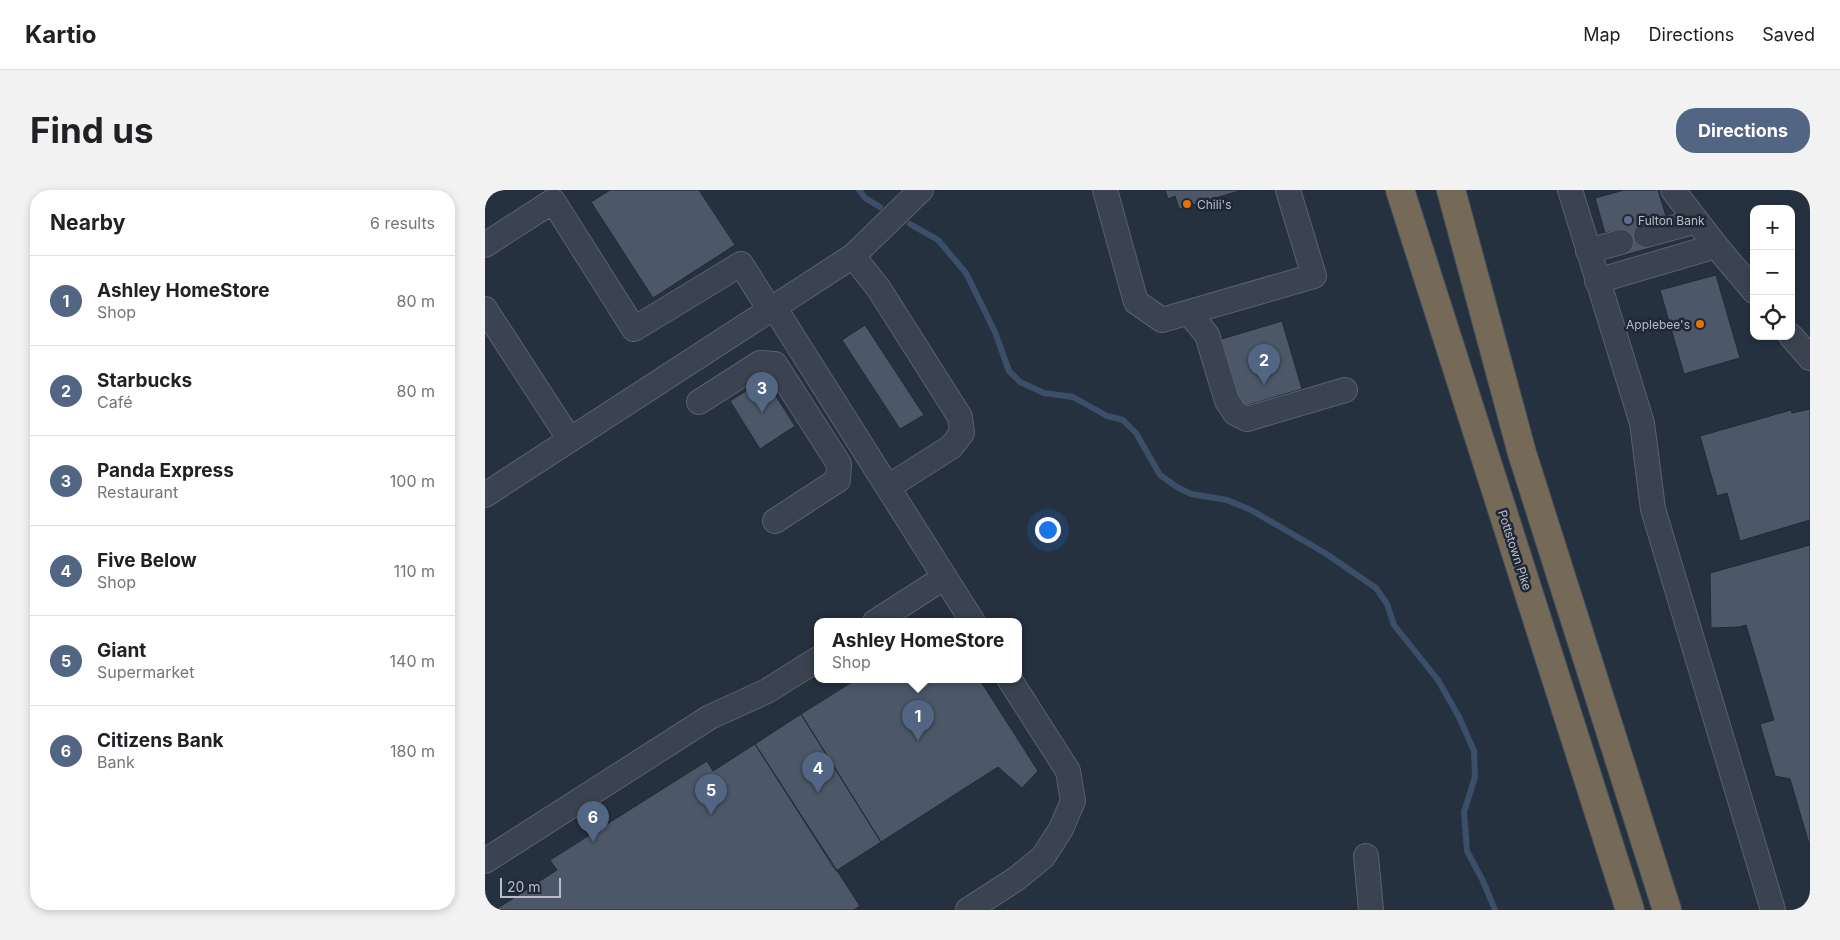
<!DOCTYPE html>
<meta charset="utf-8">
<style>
body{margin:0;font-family:Inter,sans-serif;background:#f2f2f2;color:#202124}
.controls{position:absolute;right:15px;top:15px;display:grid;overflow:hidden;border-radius:10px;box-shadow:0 2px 8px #0003}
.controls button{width:45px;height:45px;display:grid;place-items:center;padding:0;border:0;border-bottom:1px solid #e0e0e0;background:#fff;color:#202124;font:25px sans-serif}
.scale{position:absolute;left:15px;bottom:12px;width:61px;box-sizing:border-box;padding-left:5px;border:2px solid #b6beca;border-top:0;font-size:14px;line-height:18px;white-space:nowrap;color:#b6beca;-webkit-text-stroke:4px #1f2834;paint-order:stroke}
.you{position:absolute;left:562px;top:339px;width:18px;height:18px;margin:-12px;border:4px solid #fff;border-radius:50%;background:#1a73e8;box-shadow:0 0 0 8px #1a73e833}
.badge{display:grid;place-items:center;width:32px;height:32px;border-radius:50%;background:#526582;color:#fff;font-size:16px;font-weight:700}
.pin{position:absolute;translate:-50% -41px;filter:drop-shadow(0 1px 2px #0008)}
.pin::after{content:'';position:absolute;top:26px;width:18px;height:15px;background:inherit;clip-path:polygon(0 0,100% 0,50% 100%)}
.popup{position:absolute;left:329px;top:428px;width:208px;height:65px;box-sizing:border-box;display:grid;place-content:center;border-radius:10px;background:#fff;filter:drop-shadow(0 1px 4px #0005);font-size:16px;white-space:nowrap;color:#757577}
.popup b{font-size:19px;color:#202124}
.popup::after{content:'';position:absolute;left:50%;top:100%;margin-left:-10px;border:10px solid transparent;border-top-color:#fff}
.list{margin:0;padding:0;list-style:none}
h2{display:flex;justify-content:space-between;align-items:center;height:65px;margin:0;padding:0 20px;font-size:21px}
h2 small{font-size:16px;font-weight:400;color:#757577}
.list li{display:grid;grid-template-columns:32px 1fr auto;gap:15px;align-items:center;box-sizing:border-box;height:90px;padding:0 20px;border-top:1px solid #e0e0e0}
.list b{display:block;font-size:19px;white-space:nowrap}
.list p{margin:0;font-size:16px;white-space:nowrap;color:#757577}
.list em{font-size:16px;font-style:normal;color:#757577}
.icon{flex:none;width:28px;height:28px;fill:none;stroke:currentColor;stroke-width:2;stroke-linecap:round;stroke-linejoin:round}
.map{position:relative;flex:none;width:1325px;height:720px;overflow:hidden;border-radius:20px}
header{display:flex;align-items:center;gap:30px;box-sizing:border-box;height:70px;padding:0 25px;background:#fff;border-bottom:1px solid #e0e0e0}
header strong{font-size:24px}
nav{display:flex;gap:28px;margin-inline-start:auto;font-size:18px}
.intro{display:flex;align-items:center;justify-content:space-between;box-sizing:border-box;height:120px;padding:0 30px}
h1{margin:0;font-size:35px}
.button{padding:12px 22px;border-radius:20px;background:#526582;color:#fff;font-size:18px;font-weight:700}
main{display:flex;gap:30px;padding:0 30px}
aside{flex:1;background:#fff;border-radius:20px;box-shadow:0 2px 8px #0003}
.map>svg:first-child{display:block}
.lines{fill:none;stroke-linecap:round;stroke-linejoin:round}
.stream{stroke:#3c4f68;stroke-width:6}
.building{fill:#4c5868;stroke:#212a36}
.minor-casing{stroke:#58616d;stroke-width:26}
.highway-casing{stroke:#454e5a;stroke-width:30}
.minor{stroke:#3a434f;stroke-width:24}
.highway{stroke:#756957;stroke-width:28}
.food-dot{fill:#e8710a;stroke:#1f2834;stroke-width:2}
.service-dot{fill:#5c6f8a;stroke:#1f2834;stroke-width:2}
.labels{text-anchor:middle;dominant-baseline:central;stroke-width:5;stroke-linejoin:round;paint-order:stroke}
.poi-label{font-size:12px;fill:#b6beca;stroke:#1f2834;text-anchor:start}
.street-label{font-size:12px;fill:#b6beca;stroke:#1f2834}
</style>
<header>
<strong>Kartio</strong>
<nav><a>Map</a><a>Directions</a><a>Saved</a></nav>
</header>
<div class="intro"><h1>Find us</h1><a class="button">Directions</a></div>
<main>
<aside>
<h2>Nearby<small>6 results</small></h2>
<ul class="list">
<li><span class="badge">1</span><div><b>Ashley HomeStore</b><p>Shop</p></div><em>80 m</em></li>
<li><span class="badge">2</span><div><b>Starbucks</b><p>Café</p></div><em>80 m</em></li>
<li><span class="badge">3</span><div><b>Panda Express</b><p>Restaurant</p></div><em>100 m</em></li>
<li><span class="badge">4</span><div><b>Five Below</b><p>Shop</p></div><em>110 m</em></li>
<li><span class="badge">5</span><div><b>Giant</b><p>Supermarket</p></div><em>140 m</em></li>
<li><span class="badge">6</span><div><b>Citizens Bank</b><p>Bank</p></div><em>180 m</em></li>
</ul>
</aside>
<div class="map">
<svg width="1325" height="720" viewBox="0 0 1325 720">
<rect width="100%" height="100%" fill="#26313f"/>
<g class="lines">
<path class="stream" d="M374,0l6,8 15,9
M425,34l28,16 28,33 29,59 14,39 11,11 24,11 29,4 34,19 16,4 13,13 24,42 17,12 14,7 36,6 24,10 74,43 51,35 11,16 7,21 44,55 21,37 15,34 1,26 -11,35 3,39 16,30 12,29"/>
</g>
<path class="building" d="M125,0h89l36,55 -82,53 -62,-96z
M680,0h73l1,1 -60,18 -4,-13 -7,3z
M1139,0h34l8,26 -23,7 7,25 -25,7 -7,-25 -13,3 -10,-35z
M1231,85l24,83 -56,16 -24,-84z
M797,131l20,68 -67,20 -20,-68z
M380,135l59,90 -24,14 -58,-89z
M280,189l30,47 -35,23 -30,-48z
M1325,219v111l-70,21 -13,-48 -10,3 -17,-60 91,-26 1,3z
M1325,355v302l-20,-68 -15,-3 -15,-52 14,-4 -28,-95 -7,2 -28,1 -1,-55z
M370,490h125l58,91 -16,17 -24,-21 -117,75 -80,-128z
M316,524l80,128 -45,29 -81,-127z
M270,554l105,162 -6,4h-359l62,-40 -7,-10 157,-99 6,10z"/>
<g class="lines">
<g class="minor-casing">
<path id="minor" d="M620,0l31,112 26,18 152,-44 -26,-86
M1085,0l72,233 11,86 120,401
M1161,45l51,-14
M0,55l68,-44 81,128 107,-65 29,46
M1231,56l38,45
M1103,61l33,-9
M368,66l26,33 81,128 2,16 -11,14 -63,40
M1112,91l119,-35 -43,-56
M289,117l199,315
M0,119l85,131
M704,123l18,22 20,66 8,12 12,6 98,-29
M1306,146l19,22
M214,212l61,-39 15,1 64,100 -1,16 -63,41
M0,305l368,-239 68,-66
M390,432l70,-45
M881,666l5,54
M0,671l225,-144 57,-26 51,-32
M483,720l48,-31 27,-22 18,-28 12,-28 -5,-30 -58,-91"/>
</g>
<g class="highway-casing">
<path id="highway" d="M915,0l230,720
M966,0l71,263 145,457"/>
</g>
<use href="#minor" class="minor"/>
<use href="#highway" class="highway"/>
</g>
<g class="food-dot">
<circle cx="702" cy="14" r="5"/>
<circle cx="1215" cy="134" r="5"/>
</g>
<circle class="service-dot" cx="1143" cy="30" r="5"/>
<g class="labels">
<g class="poi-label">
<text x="712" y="14">Chili's</text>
<text x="1153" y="30">Fulton Bank</text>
<text x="1205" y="134" text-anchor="end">Applebee's</text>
</g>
<g class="street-label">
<text transform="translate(1030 360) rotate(72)">Pottstown Pike</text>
</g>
</g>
</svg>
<div class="controls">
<button>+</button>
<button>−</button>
<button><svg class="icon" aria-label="locate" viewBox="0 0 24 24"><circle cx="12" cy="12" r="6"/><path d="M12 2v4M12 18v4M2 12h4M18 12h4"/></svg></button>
</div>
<div class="scale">20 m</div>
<div class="you"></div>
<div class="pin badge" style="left:433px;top:551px">1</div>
<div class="popup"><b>Ashley HomeStore</b>Shop</div>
<div class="pin badge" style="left:779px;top:195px">2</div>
<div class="pin badge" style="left:277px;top:223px">3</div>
<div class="pin badge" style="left:333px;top:603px">4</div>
<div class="pin badge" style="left:226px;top:625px">5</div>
<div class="pin badge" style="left:108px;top:652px">6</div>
</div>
</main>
